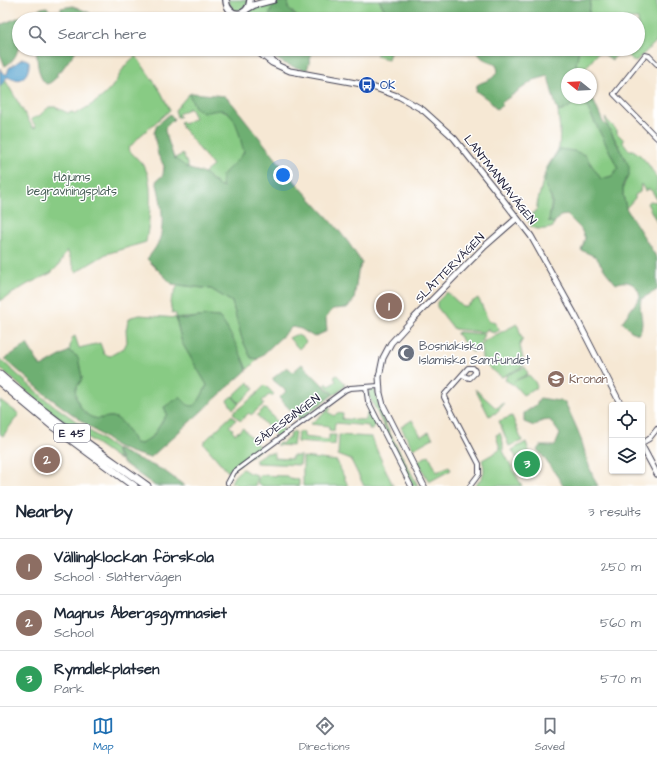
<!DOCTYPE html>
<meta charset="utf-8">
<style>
body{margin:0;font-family:"Architects Daughter",sans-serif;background:#f2f2f3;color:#1f2937}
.controls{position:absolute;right:12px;bottom:12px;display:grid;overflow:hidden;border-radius:4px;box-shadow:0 1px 3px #0004}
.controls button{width:36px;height:36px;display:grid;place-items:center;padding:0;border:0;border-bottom:1px solid #e0e1e3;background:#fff;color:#1f2937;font:20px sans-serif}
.compass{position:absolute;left:561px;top:68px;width:36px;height:36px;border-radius:50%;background:#fff;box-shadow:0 1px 3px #0004;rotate:288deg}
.you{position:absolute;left:283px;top:175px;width:14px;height:14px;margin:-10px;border:3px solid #fff;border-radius:50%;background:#1a73e8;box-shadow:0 0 0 6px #1a73e833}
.badge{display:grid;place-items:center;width:26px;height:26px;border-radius:50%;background:#1f6fb2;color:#fff;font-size:13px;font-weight:700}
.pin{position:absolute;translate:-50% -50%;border:2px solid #fff;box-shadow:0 1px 4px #0006}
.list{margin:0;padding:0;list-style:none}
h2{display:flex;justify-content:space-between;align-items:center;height:52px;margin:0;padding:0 16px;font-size:17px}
h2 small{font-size:13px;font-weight:400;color:#747a83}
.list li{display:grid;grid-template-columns:26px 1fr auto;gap:12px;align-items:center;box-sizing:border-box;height:56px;padding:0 16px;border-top:1px solid #e0e1e3}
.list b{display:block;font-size:15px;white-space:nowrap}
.list p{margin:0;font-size:13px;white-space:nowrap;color:#747a83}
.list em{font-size:13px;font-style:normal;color:#747a83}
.icon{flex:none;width:22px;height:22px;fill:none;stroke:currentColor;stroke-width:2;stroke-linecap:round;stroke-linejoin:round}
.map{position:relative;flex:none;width:657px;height:486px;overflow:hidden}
.search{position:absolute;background:#fff;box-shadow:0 1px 3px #0004;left:12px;right:12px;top:12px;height:44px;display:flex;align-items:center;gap:10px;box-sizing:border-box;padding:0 14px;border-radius:22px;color:#747a83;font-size:15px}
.sheet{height:220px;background:#fff}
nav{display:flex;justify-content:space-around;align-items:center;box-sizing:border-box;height:56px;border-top:1px solid #e0e1e3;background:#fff;font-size:11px;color:#747a83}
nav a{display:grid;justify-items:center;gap:2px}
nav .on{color:#1f6fb2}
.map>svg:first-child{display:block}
.green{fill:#88cb84;stroke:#557660}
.forest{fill:#6eaf72;stroke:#486856}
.water{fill:#55a2ce;stroke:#3c6284}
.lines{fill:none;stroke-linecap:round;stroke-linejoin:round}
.minor-casing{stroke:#424052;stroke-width:6}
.tertiary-casing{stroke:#424052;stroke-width:7}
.secondary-casing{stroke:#424052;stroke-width:8}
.trunk-casing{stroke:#424052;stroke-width:9}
.minor{stroke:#fff;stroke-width:4}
.tertiary{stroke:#fff;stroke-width:5}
.secondary{stroke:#fff;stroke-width:5.5}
.trunk{stroke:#fff;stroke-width:7}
.labels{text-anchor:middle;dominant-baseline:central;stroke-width:3;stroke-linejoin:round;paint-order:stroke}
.shield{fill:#fff;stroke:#646476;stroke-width:1}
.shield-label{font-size:11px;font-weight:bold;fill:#22223b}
.transit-label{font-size:12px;fill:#164399;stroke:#fff;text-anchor:start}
.park-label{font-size:12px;fill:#465d55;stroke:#fff}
.street-label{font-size:12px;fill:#22223b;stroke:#fff}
.worship-label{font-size:12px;fill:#5b616d;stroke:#fff;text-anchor:start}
.education-label{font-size:12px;fill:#785e54;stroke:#fff;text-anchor:start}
</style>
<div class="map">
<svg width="657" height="486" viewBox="0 0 657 486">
<rect width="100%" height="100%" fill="#fff"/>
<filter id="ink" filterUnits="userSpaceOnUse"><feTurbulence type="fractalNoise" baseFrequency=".025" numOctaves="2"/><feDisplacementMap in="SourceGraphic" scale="8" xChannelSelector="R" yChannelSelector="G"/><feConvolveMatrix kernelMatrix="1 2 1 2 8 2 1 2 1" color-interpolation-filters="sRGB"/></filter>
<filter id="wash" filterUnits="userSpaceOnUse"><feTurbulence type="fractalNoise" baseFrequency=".012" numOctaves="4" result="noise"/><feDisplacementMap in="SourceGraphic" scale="16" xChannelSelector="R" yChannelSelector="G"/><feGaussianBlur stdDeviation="0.9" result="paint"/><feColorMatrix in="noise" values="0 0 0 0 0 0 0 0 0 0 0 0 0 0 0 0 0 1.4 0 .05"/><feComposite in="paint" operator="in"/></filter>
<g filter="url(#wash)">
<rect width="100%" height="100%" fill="#f6e8d4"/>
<path class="green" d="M228,0h20l-1,4 -4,5c-9,4 -12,-1 -15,-9z
M288,0h91l11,19h-91l-11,-12z
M591,0h66v41l-22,21 -14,-12 -9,10 -12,-9 -18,21 2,2h-4l-4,-10 3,-15h59v-30h-50z
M275,3l-3,5 -4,11h-24c3,-13 20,-14 31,-16z
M379,49h12l-3,10 -12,-3z
M136,56l25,36 9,18 -30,26 -12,13c6,7 14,13 18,21 8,17 3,54 0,72l-40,12 -30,18 -9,-22 -8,15 -8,8 -23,11 -28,17v-230l33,57 3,-1 -5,-8 8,-3 10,-9h6l13,6 5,-1 2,2c12,-6 27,-15 36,-26 10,-12 10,-22 25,-32z
M189,94l6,13c11,1 26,0 35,7 8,6 11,28 14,38l-4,7 -18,16 2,12h-4l-16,-14 9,-7 -31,-39 -2,-5 2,-1 2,3 11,-6 -5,-10 -12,6 2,3h-3l-2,-7z
M579,101l3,1 5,5 31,61 -6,8 -11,3 -7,-10 -48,18c10,17 3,18 3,35l5,1 -1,4c-6,3 -16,3 -22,0l-3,-8 9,-10v-5l9,-35 13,-21 1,-17 -2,-20h4z
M605,118l12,12v3l7,7 -1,2 6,8h4l7,5 8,9 9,14v22l-5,-9 -3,-2 -4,2 -4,-7 -1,8 -5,3v3l-9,10c-3,-15 -6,-19 3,-33l-10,-29 -11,-19z
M183,154l11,27 -21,-22z
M650,201l7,1v21l-10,-20z
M178,285l33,4 21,13 10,37 9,19 7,1 -11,11 -20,-42 -8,-11c-15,-2 -28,2 -43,1l6,25 25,42 -8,16 -6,5 -29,1 3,7 -14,22 -12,8 -6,-1c-5,-8 -12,-24 -22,-26 -5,-1 -13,3 -19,1 -10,-2 -21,-19 -18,-30 2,-3 5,-6 6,-10l-4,-21 -9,-6 3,-13 3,-2 4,12 21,-5 4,11 6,2 14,-8 3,-6 -1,-12 2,-9 3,-4 9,-2 36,3v-4l-4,-1 -2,-11z
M447,292l15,14h4l12,-8c5,8 7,16 11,24l4,-1 7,9 -6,3 -6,-2 1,-2h-2l-2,3h-4l-27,-3 -17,-22v-5z
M517,324c3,6 3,11 6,16l-2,2 -1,3 4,19 -2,3 -20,10 -18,-13 -2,-6 -1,-11 3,-6z
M459,332l25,2 -6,15 -6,3 -15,-18v-1z
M295,335c5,0 8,3 11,7l-7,7 -10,-11z
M0,359l45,40 70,50 5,11 -72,-50 -48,-42z
M525,367l3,7 -14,7 15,-6 6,7 2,5 -14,8 -9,-10 -9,-5 2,-5z
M337,375l8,8 -1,4 -10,8 -9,-10 1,-2 4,3 6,-5 -2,-4z
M248,382l6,7 -15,14 -6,-7z
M265,385l9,9 -2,2 -3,-1 -7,6 2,3 -13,11 -2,-2 -9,8 -7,-8 24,-19v-1z
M371,389h3c4,7 5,21 9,30 10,23 24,45 35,67h-5l-45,-92z
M475,389l20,18 2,1 6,-5 1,1 -8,9 -7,3z
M232,396l7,8 -6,5 -6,-9z
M0,400l19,14 -16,22 -3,-2z
M327,407l4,2 -3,3 6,4 3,-3 6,1 -1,5 24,1 1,-7 4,-1 5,12 -4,6h-3v-4l-34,-3 -1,8 -5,-1v-4l-19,-2 17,-13 -1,-3z
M263,409h3l18,21 -6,6h-2l-19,-21z
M232,415l4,5 -7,6 4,3 -1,2 3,3 8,-6 18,21 -33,23 -25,-29 10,-10 3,3 -3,-3z
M512,416l10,25 -13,5 -10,-25z
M412,420l9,16 8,-4 4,6 -20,11 -12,-22z
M294,431l1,1 -2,14 -17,-1 3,-3 2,2 10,-8 -1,-2z
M298,432h6v5l25,3v-5h7l-1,10 -38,-3z
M500,433l3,9v9l19,35h-47c9,-11 11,-13 7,-26l16,-9 2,-2 -4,-14z
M339,435l32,2 22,49h-29l-13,-26 -13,-5z
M526,442l5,15 7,13 -12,5 -14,-25z
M265,453h9v5l18,1v-3h9l-1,9 -44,-2v-4z
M429,455l8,17 12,-6 2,4 -22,12 -11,-21z
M303,457l34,4 11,25h-45z
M243,469l6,4 8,2 -2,11h-18l-3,-3 -3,1c1,-7 7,-12 12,-15z
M259,475l29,1 2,2 9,2v6h-38l-4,-2z"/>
<path class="forest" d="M288,0v8l10,11h-30l4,-11 3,-5z
M379,0h212l-3,19h-127l-2,-2 -18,-4 -11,6h-40z
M73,6l17,7 3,6h-74c0,18 4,37 -14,47l-5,-12v-29l42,-17 5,-1 3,5 11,-1v-3z
M32,49h45l-16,22 -4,2v4l-7,6 -4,1c-9,-8 -8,-22 -10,-34l-3,1z
M264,49h49l-6,21c-17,-3 -31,-9 -43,-21z
M474,49h105l-3,15 4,10h-13v24h24v-3l12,27 5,5 21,39v9l-6,9v11l3,13 31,50v32l-16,9c-3,15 5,22 -2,35l-8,-3 -9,-9 18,-25c-1,-12 -13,-19 -24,-13l-10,-12 -10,-15 -15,-7 4,-12 -4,-9 -14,-14 -7,1 -6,7 -5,-1c0,-6 3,-13 3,-18 1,-7 -5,-12 -6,-17 -4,-14 7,-27 14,-38l14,2 11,4 16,24 11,-3 6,-8 -31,-61 -5,-5 -3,-1 -17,10h-4l-5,-15 -5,-20 -14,4 -33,23 2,2 -7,4 -6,-8 -14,-10 1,-6c10,-6 15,-3 21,-15l-2,-5 -14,-7z
M192,93l33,3 7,7 56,71 44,48 16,20 14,21 -4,9 -4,28 -7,8 -14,1 -7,9 1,13 -13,6 -13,-8 -9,-2 -34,32 -7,-1 -9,-19 -10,-37 -21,-13 -39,-5 -25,-25c4,-5 8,-10 11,-16 8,-16 3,-45 -2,-62l7,-6 1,-9 -6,-11 -4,-22 3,-8 13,-11 4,5 -9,9v3l9,27 15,11 15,4 16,14h3c-1,-4 -2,-6 -1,-10 2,-6 17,-17 22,-25 -4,-11 -7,-41 -22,-42 -6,0 -13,2 -19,3l-8,-6 -6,-13z
M206,316l13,1c9,10 24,40 28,53l-97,88 -20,-6 -14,-6 -70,-51 -41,-36 22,-15 14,23 28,-16 9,6 4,21c-1,4 -4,7 -6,10 -3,11 8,28 18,30 6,2 14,-2 19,-1 11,2 17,18 22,26l6,1 12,-8 14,-22 -3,-7 16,-10 8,8 5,1c7,-6 10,-12 14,-21l-25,-42 -6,-25 10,1z
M302,364l31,31 -33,25 -21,-22 7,-7 -14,-12 15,-12 6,5z
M540,398l25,4c5,12 12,25 16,37 5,16 8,32 17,47h-35c-5,-10 -10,-15 -16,-24 -4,-5 -5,-8 -10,-12l3,-4h15l5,-12 -10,-14 -8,1 -8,5 -10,-4v-9l12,-8z
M116,449l47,21 22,16h-30l-33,-24z"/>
<path class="water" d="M22,59h3l4,2c1,9 -3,17 -11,19l-11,-3 -7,10v-19l1,3 4,3h2l2,-6z"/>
</g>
<g filter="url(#ink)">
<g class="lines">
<g class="minor-casing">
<path id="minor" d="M657,64l-8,-8 -4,-1 -31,39 43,44
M463,375l3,2 4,1 5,-5v-2l-2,-3h-5l-23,26 -1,3 35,67v10l-9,12
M366,387l2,14 43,85
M642,443l7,-4 8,-10
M228,483l6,-11 111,-82 5,-2 29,-2"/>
</g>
<g class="tertiary-casing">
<path id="tertiary" d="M231,11l4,8
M254,49l18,14 18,8 77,14 33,12 23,13 31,28 43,54 34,44 44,79 46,90
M260,49l17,15
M642,446l15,28
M424,486l-41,-81 -3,-12 -1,-16 4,-19 8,-15 23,-25 71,-72 32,-28"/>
</g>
<g class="secondary-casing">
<path id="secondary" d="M226,0c1,18 23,18 24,0
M247,9l7,-4 19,-5"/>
</g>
<g class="trunk-casing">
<path id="trunk" d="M0,375c46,41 97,75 147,111
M0,382l54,45 80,59"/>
</g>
<use href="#minor" class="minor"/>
<use href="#tertiary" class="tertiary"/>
<use href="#secondary" class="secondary"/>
<use href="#trunk" class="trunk"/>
</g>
</g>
<defs>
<g id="bus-disc" transform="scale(0.9)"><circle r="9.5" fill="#1a4fb4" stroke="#fff"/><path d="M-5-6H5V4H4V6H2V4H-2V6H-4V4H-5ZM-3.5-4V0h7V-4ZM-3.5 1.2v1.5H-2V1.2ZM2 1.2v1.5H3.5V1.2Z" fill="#fff"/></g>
<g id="mosque-disc" transform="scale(0.9)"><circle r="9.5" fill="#6b7280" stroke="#fff"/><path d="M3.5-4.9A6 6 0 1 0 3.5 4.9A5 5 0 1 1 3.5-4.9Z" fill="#fff"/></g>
<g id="school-disc" transform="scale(0.9)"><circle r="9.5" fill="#8d6e63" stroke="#fff"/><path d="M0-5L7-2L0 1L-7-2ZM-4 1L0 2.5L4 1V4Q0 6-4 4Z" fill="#fff"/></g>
</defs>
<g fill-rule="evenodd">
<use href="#bus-disc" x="367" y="85"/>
<use href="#mosque-disc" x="406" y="353"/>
<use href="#school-disc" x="556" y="379"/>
</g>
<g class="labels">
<rect class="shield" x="54" y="424" width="36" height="18" rx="3"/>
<g class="shield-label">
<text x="72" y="433">E 45</text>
</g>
<g class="transit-label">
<text x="380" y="85">OK</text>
</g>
<g class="park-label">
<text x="72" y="177">Håjums<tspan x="72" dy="14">begravningsplats</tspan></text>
</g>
<g class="street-label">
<text transform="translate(500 180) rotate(52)">LANTMANNAVÄGEN</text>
<text transform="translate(450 268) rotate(-45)">SLÅTTERVÄGEN</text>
<text transform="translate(287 420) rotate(-36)">SÄDESBINGEN</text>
</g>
<g class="worship-label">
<text x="419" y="346">Bosniakiska<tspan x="419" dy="14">Islamiska Samfundet</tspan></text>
</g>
<g class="education-label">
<text x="569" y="379">Kronan</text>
</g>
</g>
</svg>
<div class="controls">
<button><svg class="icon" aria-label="locate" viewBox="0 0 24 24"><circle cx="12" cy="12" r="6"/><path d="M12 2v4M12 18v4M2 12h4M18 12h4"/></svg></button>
<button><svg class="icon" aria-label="layers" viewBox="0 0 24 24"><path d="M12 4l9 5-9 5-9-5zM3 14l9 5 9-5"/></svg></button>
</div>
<svg class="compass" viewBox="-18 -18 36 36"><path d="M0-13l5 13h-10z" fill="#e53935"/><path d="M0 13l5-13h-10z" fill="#747a83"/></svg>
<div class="you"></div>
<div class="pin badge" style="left:389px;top:306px;background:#8d6e63">1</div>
<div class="pin badge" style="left:47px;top:460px;background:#8d6e63">2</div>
<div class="pin badge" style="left:527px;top:464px;background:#2e9e5b">3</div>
<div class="search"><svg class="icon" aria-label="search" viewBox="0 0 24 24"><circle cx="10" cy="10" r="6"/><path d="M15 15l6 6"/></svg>Search here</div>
</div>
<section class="sheet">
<h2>Nearby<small>3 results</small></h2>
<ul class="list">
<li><span class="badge" style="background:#8d6e63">1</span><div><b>Vällingklockan förskola</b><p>School · Slåttervägen</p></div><em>250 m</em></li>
<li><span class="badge" style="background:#8d6e63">2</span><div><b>Magnus Åbergsgymnasiet</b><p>School</p></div><em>560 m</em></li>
<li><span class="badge" style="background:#2e9e5b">3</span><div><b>Rymdlekplatsen</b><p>Park</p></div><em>570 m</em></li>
</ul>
</section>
<nav>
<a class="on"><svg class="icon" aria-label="map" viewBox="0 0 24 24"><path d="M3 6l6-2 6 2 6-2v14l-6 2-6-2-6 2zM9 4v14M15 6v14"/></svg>Map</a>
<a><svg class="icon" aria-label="directions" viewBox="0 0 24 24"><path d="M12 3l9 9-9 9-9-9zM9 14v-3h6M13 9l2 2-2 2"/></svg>Directions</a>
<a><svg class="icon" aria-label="saved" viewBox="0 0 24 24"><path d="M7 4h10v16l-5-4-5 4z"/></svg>Saved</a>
</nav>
